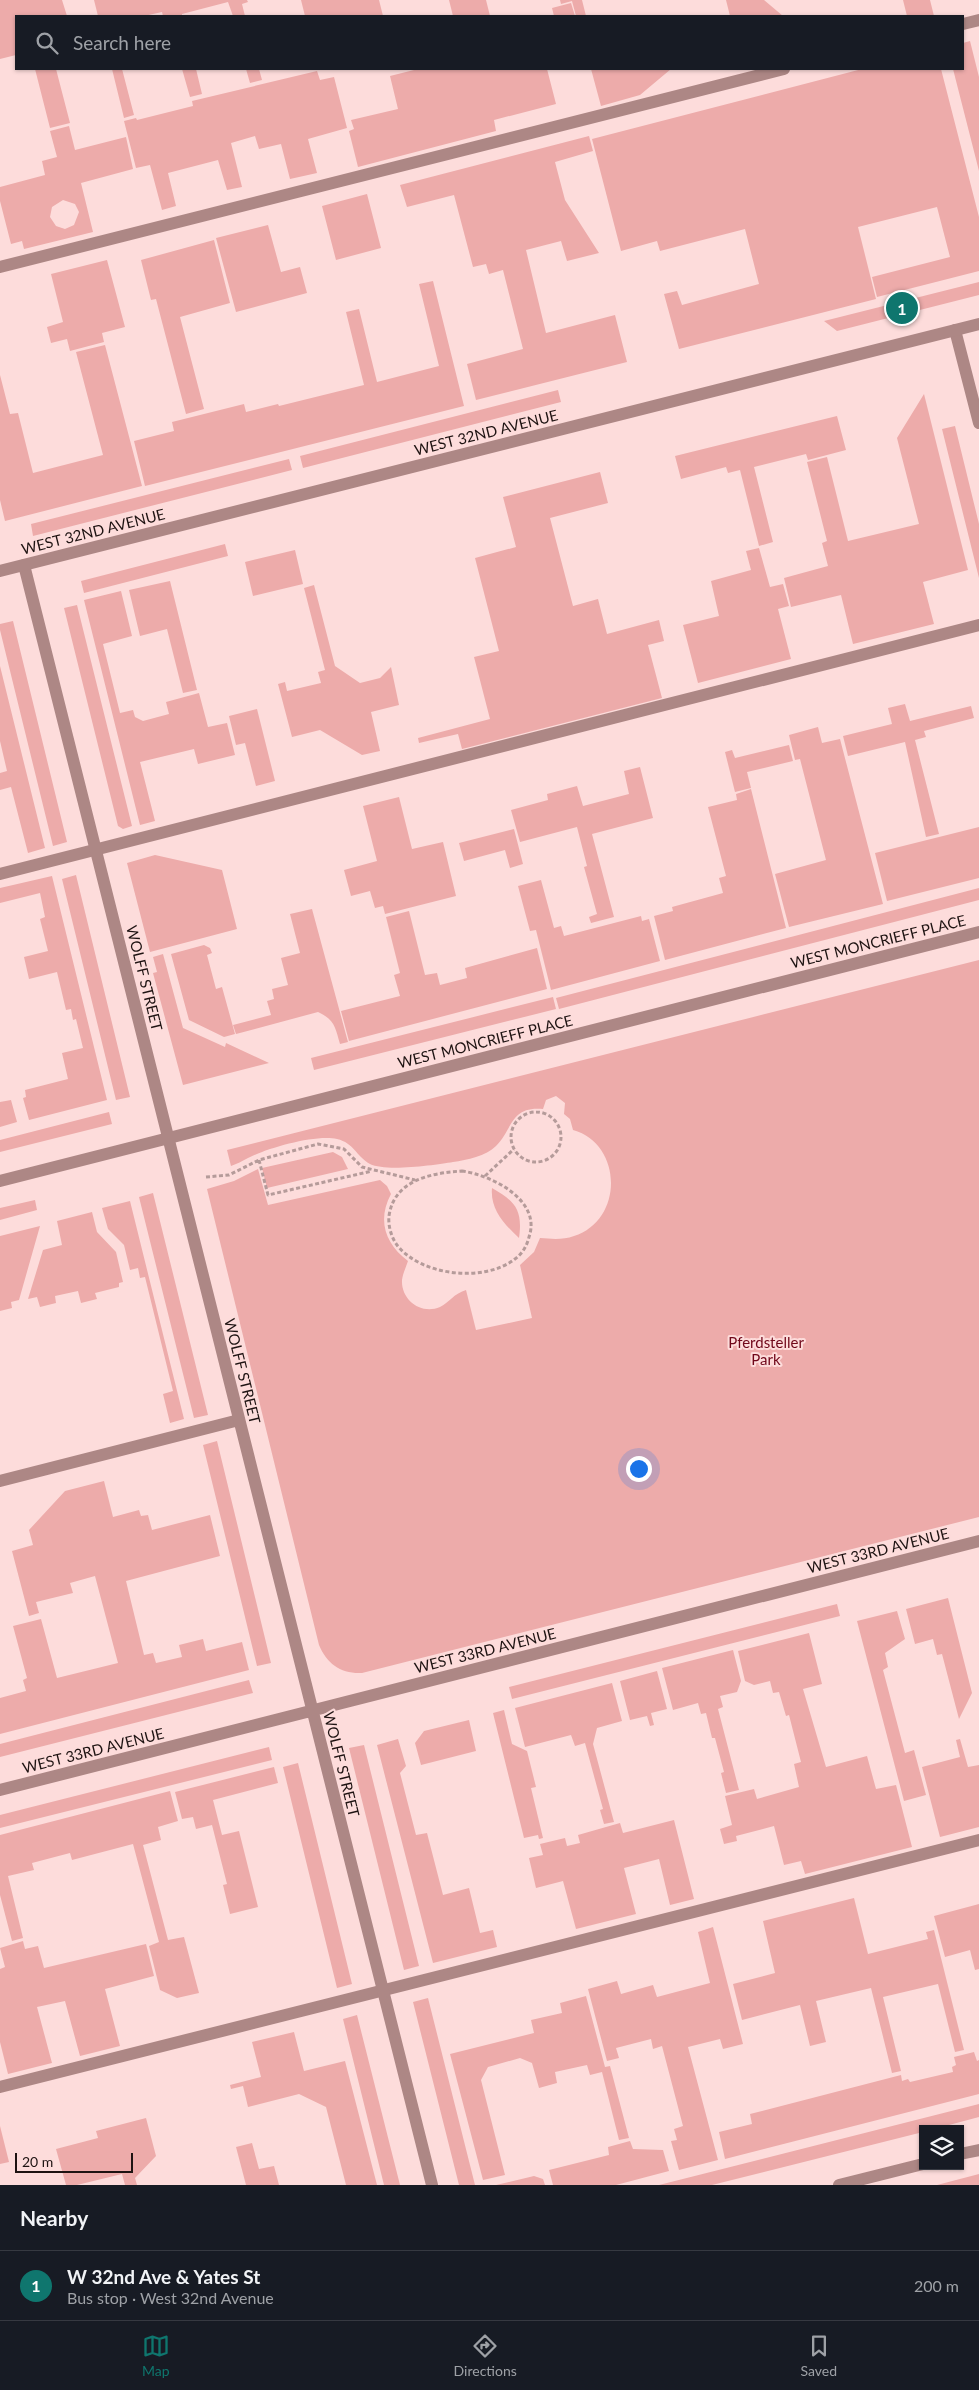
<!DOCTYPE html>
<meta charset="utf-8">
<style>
body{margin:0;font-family:Lato,sans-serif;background:#20242c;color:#f1f3f6}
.controls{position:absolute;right:15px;bottom:15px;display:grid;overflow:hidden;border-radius:0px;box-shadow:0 1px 4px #0004}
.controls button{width:45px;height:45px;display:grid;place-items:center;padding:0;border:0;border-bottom:1px solid #363941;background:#171b24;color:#f1f3f6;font:25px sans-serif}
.scale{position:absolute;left:15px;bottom:12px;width:118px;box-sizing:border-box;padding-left:5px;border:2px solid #1e1312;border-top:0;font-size:14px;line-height:18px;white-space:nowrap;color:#1e1312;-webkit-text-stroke:4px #fddcdb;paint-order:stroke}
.you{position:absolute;left:638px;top:1468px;width:18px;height:18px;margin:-12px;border:4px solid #fff;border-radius:50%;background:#1a73e8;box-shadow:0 0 0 8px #1a73e833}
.badge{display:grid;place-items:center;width:32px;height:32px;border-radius:50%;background:#0f766e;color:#fff;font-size:16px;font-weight:700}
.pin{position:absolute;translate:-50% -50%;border:2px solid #fff;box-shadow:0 1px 5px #0006}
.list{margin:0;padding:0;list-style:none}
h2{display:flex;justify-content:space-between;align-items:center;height:65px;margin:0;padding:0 20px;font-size:21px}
h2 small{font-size:16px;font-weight:400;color:#9ea1a6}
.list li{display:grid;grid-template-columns:32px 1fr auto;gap:15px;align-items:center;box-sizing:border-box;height:70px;padding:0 20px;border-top:1px solid #363941}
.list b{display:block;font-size:19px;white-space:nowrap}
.list p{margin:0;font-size:16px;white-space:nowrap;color:#9ea1a6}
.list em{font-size:16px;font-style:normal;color:#9ea1a6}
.icon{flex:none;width:28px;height:28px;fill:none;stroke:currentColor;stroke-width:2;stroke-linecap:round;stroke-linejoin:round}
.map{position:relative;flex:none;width:979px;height:2185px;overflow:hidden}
.search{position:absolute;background:#171b24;box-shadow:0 1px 4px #0004;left:15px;right:15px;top:15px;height:55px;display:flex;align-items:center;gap:12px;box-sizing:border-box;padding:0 18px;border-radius:0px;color:#9ea1a6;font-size:19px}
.sheet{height:135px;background:#171b24}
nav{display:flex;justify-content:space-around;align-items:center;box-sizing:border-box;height:70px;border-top:1px solid #363941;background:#171b24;font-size:14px;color:#9ea1a6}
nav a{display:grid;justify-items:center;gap:2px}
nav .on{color:#0f766e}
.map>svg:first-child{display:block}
.green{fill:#edabaa;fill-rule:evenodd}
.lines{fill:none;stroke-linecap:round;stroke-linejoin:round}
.path{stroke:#b59b9a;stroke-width:3;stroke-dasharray:4 2.5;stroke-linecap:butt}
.service{stroke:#ad8785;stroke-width:12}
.minor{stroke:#ad8785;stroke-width:12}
.tertiary{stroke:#ad8785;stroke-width:12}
.labels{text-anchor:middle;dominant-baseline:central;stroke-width:4;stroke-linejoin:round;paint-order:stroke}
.street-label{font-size:15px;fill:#1e1312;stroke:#fddcdb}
.park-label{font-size:15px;fill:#70071a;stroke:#fddcdb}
</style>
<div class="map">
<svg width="979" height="2185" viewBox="0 0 979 2185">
<rect width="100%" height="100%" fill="#fddcdb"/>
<path class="green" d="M0,0h62l5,16h-51v39l-16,4z
M94,0h153l1,2 -6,2 3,12h-12l-5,-14 -46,12v2h-19l-1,-4 -18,4h-46z
M301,0h78l4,16h-78z
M449,0h37l4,16h-37z
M560,0h22l4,16h-10l-4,-15 -11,3z
M726,0h38l19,16h-53z
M903,0h27l4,16h-27z
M571,3l4,13h-21l-2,-8z
M970,41l9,36v94l-26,-102h10v-26z
M35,69h21l14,54 -20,5z
M112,69h10l12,46 -10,3z
M182,69h14l6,25 -12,3z
M246,69h13l3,11 -12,3z
M418,69h129l9,35 -62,16 2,11 -138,36 -9,-36 5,-2 -3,-9 47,-11 -8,-33z
M591,69h80l-31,26 -39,11z
M862,69h79l38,148v54l-102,26 -5,-20 78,-20 -13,-50 -79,20 18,72 -197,50 -15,-55 13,-3 5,14 77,-21 -14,-55 -85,22 -3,-10 -36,10 -29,-112z
M317,71l3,9 14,-3 13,51 -39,11 9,34 -27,6 -9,-35 -22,5 -4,-13 -24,7 11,44 -15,3 -9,-30 -50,13 8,33 -14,4 -12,-45 -14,3 -12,-47 12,-3 1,2 56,-14 -1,-5z
M69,126l6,24 51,-13 7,32 -52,14 12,49 -69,17 -2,-8 -11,3 -11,-43v-14l45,-12 -3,-14 15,-4 -7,-26zM63,200l12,4 4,8 -5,13 -9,4 -9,-3 -6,-9 2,-10z
M589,136l4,15 -38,11 10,38 34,53 -32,8 -6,-20 -35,9 20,83 69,-18 12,47 -151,38 -9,-36 56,-15 -20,-79 -14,4 -3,-10 -13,3 -19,-72 -47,12 -7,-22z
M367,194l14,54 -45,12 -14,-54z
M268,225l13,47 19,-5 7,26 -71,19 -20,-74z
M214,240l16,63 -50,14 24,92 -18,5 -30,-115 -5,1 -10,-40z
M107,260l18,67 -23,6 2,9 -34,9 -3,-12 -16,4 -4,-16 16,-5 -12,-48z
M433,281l31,125 -319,80 -11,-45 40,-10 -2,-9 72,-18 2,8 32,-8 1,2 85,-21 -18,-73 13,-3 18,73 62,-16 -20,-82z
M979,282v13l-142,36 -13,-10z
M105,345l37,141 -137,35 -5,-21v-125l10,39 8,-1 15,60 70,-18 -27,-103z
M558,390l3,12 -258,66 -3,-12z
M924,394l44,176 -45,12 11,42 -81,20 -12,-49 -50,12 -7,-29 44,-12 -6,-23 5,-2 -20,-79 20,-5 21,84 71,-17 -22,-86z
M837,416l9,34 -38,10 -2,-6 -52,13 19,75 -14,4 -19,-76 -12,3 -2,-6 -45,12 -6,-23z
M955,426l24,98v54l-37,-149z
M289,459l3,11 -259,66 -2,-12z
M600,472l8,31 -58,15 23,88 25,-7 9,35 52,-14 5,21 -16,4 14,53 -200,51 -4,-15 -39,9 -1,-5 72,-19 -16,-62 25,-6 -24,-93 41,-11 -13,-50z
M225,544l3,12 -144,37 -3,-12z
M759,548l11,39 13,-3 6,22 -11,3 13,50 -93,24 -15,-58 36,-9 -8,-35 40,-11 -5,-19z
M295,550l8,34 -50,12 -8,-34z
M170,581l27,109 -14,3 -16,-64 -27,7 -11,-46z
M314,585l21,81 25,17 20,-5 11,-11 8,38 -28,7 9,39 -18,4 -42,-25 -28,7 -14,-53 7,-2 2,9 34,-8 -3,-11 7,-2 -21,-82z
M121,591l11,45 -29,8 17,69 13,-3 2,7 8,4 26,-7 -3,-12 33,-9 9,34 19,-4 8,32 -37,9 -4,-15 -54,13 15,59 -15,4 -56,-225z
M77,605l55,221 -9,3 -5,-3 -54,-218z
M13,621l54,221 -14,4 -53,-216v-6z
M0,666l45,182 -17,5 -17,-66 -11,3v-17l7,-2 -7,-30z
M905,704l5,17 61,-15 3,12 -50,13 2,6 -11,3 24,94 -13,3 -21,-95 -57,14 -5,-20 49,-12 -4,-16z
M257,709l18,72 -19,5 -11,-43 -9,2 -7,-29z
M818,727l4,16 18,-4 43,165 -94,23 -14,-53 51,-14 -26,-101 -5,1 -6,-25z
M789,745l4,16 -46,11 4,16 -16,4 -10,-40 7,-2 3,8z
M640,767l13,51 -61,16 22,83 -23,6 -2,-6 8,-3 -13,-47 3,-1 -10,-39 -57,15 -9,-32 37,-10 -1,-6 30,-8 6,20 46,-12 -5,-23z
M751,789l35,139 -121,32 -11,-44 19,-5 -1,-4 51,-14 -4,-15 7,-2 -18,-69 29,-7 -1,-6z
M399,797l13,52 31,-7 13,54 -71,18 -2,-8 -8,2 -5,-17 -19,5 -7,-26 33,-9 -14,-55z
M979,827v51l-92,23 -12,-48z
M514,829l9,35 -13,4 -5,-18 -41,11 -5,-18z
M155,855l67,15 15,59 -87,23 -23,-89z
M76,875l54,222 -14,3 -54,-221z
M52,876l55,224 -78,20 -6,-22 3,-1 -1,-7 43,-11 -6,-26 21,-5 -7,-29 -3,1 -2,-11 -5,1 -9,-38 -28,7 -5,-22 24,-6 -8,-32 5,-2 -5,-24 -40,10v-15z
M541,880l13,48 7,-2 3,10 77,-20 1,5 7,-2 11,42 -109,29 -15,-60 -6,1 -12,-45z
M979,888v12l-420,109 -3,-11z
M312,909l36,133 -8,2c-5,-17 -5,-24 -22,-32l-82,22 -3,-9 38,-10 -4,-14 7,-2 -2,-10 16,-4 -7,-27 19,-5 -10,-39z
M409,911l16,64 12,-2 3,12 27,-7 -2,-10 72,-20 10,41 -198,52 -8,-30 59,-15 -6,-21 6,-2 -14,-56z
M204,945l6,3 2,5 -5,2 9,34 6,-2 13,47 -11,3 -35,-17 -18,-66z
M163,954l20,74 42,19 1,-4 43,20 -86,22 -30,-112 4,-1 -4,-15z
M979,960v557l-617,156c-21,1 -35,-9 -43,-28l-112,-456 27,-8 24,-12 10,36 112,-25 7,6 4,8c-14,26 -6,50 17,67 -2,6 -5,12 -6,19 -1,20 19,35 38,27 10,-5 13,-13 26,-17l10,40 56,-12 -12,-53 14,-13 6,-14c12,1 23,2 34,-2 50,-16 49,-92 -1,-106l-3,-11 -6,-5 1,-11 -9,-7 -10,4 -3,9c-33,-3 -30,20 -47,37 -10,10 -29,14 -43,16 -18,3 -67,10 -83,2 -14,-8 -16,-21 -33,-25 -21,-5 -70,9 -89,19 -6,3 -11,6 -17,8l-4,-16z
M553,997l3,12 -242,61 -3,-12z
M11,1100l6,22 -17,5v-25z
M109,1112l3,12 -112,28v-12z
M333,1152l9,5 6,12 -81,19 -5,-20z
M492,1188c23,13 31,22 27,50 -15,-14 -29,-29 -27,-50z
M153,1193l55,222 -14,3 -55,-221z
M35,1200l2,10 -37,10v-12z
M130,1201l54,218 -14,4 -7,-29 10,-3 -28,-114 -5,1 -2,-10 -8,2 -6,-25 -16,-16 -6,-21z
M92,1212l5,20 19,20 7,30 -4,1v4l-24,6 2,6 -16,4 -3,-12 -23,5 1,7 -16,4 -3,-10 -9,2 15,-49 19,-5 -5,-24z
M40,1226l-21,74 -8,2 1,6 -12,3v-75z
M217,1441l54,222 -14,3 -54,-221z
M104,1481l9,36 26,-7 2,6 7,-1 4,15 58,-15 10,41 -94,25 18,74 9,-2 3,10 26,-6 -3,-12 24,-6 3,12 36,-9 7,28 -249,64v-36l26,-7 -3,-11 4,-2 -14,-52 28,-7 16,59 61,-15 -23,-87 -25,7 3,10 -37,9 3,11 -10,3 -17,-65 21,-6 -4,-15 36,-39z
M948,1598l24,95 -13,26 -17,-65 -5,1 -4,-16 -18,5 -9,-35z
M837,1604l3,12 -328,83 -3,-12z
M897,1611l8,28 -20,14 3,14 -5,3 22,83 9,-3 12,45 -22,6 -47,-180z
M809,1633l13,51 -19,5 23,78 41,-11 9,33 20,-4 16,62 -107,27 -4,-13 -17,4 -10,-39 -38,10 1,5 -13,3 -4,-15 12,-4 -7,-29 29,-7 3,10 42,-12 -5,-23 7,-2 -12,-47 -3,1 -7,-24 -6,1 -3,-12 -16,4 -9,-4 -7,-30z
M733,1650l8,31 -4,11 -17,4 3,11 -5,2 21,81 -13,3 -5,-20 3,-1 -9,-34h-3l-6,-25 -5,1 -3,-11 -25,7 -11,-42z
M657,1671l10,38 -16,4 3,12 -4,1 -3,-10 -17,4 -10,-39z
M249,1680l4,13 -253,64v-13z
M612,1683l10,38 -25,7 -4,16 21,78 -10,2 -4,-14 3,-1 -18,-66 -10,3 -4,-11 -46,12 -10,-39z
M504,1710l8,34 15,7 9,36 -5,1 12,50 -4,1 -1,-4 -14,3 -31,-125z
M469,1720l7,31 -55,14 -6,-22 9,-12z
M398,1739l8,27 -6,7 16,62 11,-2 16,62 26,-7 11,45 13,-3 4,17 -64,16 -56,-218z
M960,1739l8,28 11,-2v62l-39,10 -18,-70 38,-10 -4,-17z
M364,1745l55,221 -15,4 -55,-222z
M269,1747l3,13 -272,68v-13z
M298,1763l54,221 -15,4 -54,-221z
M274,1767l4,16 -65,17 9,35 17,-4 19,76 -28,7 -7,-29 4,-1 -15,-59 -16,4 -3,-12 -11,2 -7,-27z
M170,1791l8,30 -20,6 3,13 -18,5 25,95 16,-3 15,56 -22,5 -17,-8 -11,-44 10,-4 -26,-98 -61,16 -2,-7 -38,10 2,7 -26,6 15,62 -11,3 -12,-46v-60z
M674,1820l20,79 -24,6 -11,-46 -35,9 12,46 -60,15 -13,-48 -27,7 -7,-30 14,-3 -3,-11 25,-6 2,8 13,-3 -2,-8 42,-12 3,10z
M854,1898l14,56 60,-15 -2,-7 8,-2 30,120 -9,2 -17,-68 -55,13 18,74 -9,2 -21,-85 -55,13 10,41 -16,4 -10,-41 -58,15 -9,-36 42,-11 -12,-52z
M979,1904v65l-4,1 -5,-20 -25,7 -11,-41z
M713,1927l30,117 -20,5 -3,-10 -32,8 30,113 -39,10 -8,-29 6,-1 -3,-11 9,-3 -21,-80 -9,3 -2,-10 -35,9 3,10 -12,3 -19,-72 29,-8 4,13 32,-9 4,12 53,-14 -12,-51z
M23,1941l2,8 13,-3 6,22 102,-24 8,32 -49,13 15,57 -40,10 -15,-55 -28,6 15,56 -44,11 -8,-32v-73l5,-2 -5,-19z
M586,1996l19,71 5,-1 19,72 -10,2 -17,-68 -12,3 -3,-10 -32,7 2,11 -18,5 -7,-25 -12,-5 -32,9 -7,13 24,95 -22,5 -33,-126 84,-21 -3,-13 31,-7 -2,-10z
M428,1998l47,187h-16l-46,-183z
M357,2015l43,170h-16l-41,-166z
M294,2032l10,39 41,-10 32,124h-31l-20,-78 -27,-13 -51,13 -5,-21 -12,3 -1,-4 31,-8 -9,-35z
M974,2052l3,9 2,-1v34l-254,65 -6,-27 33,-8 -2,-10 151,-39 1,6 6,-2 2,3 43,-10 -1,-5 4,-2 -2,-8z
M979,2104v13l-45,12h-11v3l-211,53h-53z
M146,2118l10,38 -21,22 2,7h-12l-3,-11 -45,11h-11l-10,-36 42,-11 -2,-7z
M0,2126l9,36 -9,2z
M630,2141l3,8 30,1 6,21 -53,14h-63l-4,-15 60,-15 -1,-8z
M252,2143l7,26 15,-3 5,19h-33l-10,-38z
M979,2174v11h-42z
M534,2176l9,3 2,6h-49z"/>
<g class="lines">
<path class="path" d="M511 1137a25 25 0 1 1 50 0a25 25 0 1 1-50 0Z
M259,1160l9,35 104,-24
M462,1171c29,4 80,29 67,66 -2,9 -7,17 -14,22 -31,24 -94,17 -118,-14 -6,-8 -9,-20 -8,-29 5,-36 42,-43 73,-45z
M485,1176l29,-27
M206,1177l23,-2 30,-15 59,-16 26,5 18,18 53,13"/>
<path class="service" d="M963,24l16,-4
M0,267l784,-198
M0,874l979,-249
M0,1481l239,-61
M0,2087l979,-247"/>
<path class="minor" d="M955,330l24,93
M24,565l408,1620
M0,1181l979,-249
M0,1790l979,-249
M960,2154l19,-4
M839,2185l84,-21"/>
<path class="tertiary" d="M0,571l979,-247"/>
</g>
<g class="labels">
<g class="street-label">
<text transform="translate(486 432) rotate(-14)">WEST 32ND AVENUE</text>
<text transform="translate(93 531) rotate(-14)">WEST 32ND AVENUE</text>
<text transform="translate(878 941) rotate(-14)">WEST MONCRIEFF PLACE</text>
<text transform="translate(145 978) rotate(76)">WOLFF STREET</text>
<text transform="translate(485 1041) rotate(-14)">WEST MONCRIEFF PLACE</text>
<text transform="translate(243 1371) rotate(76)">WOLFF STREET</text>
<text transform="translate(878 1550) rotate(-14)">WEST 33RD AVENUE</text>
<text transform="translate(485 1650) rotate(-14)">WEST 33RD AVENUE</text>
<text transform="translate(93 1750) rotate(-14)">WEST 33RD AVENUE</text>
<text transform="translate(342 1764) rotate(76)">WOLFF STREET</text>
</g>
<g class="park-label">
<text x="766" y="1342">Pferdsteller<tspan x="766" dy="17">Park</tspan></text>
</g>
</g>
</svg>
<div class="controls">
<button><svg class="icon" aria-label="layers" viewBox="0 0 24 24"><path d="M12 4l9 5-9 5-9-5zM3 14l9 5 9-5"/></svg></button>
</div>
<div class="scale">20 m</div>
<div class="you"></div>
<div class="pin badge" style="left:902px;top:308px">1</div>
<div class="search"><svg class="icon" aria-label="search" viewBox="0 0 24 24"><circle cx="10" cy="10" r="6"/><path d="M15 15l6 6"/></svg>Search here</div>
</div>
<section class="sheet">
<h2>Nearby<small></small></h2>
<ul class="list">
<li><span class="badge">1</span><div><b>W 32nd Ave &amp; Yates St</b><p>Bus stop · West 32nd Avenue</p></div><em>200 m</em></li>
</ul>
</section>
<nav>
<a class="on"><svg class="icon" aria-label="map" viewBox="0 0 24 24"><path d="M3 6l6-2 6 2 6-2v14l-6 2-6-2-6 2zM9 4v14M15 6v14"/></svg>Map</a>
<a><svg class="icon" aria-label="directions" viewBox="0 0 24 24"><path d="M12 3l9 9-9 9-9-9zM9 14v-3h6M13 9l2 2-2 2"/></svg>Directions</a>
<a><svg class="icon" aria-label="saved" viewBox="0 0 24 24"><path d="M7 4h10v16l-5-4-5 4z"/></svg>Saved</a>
</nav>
